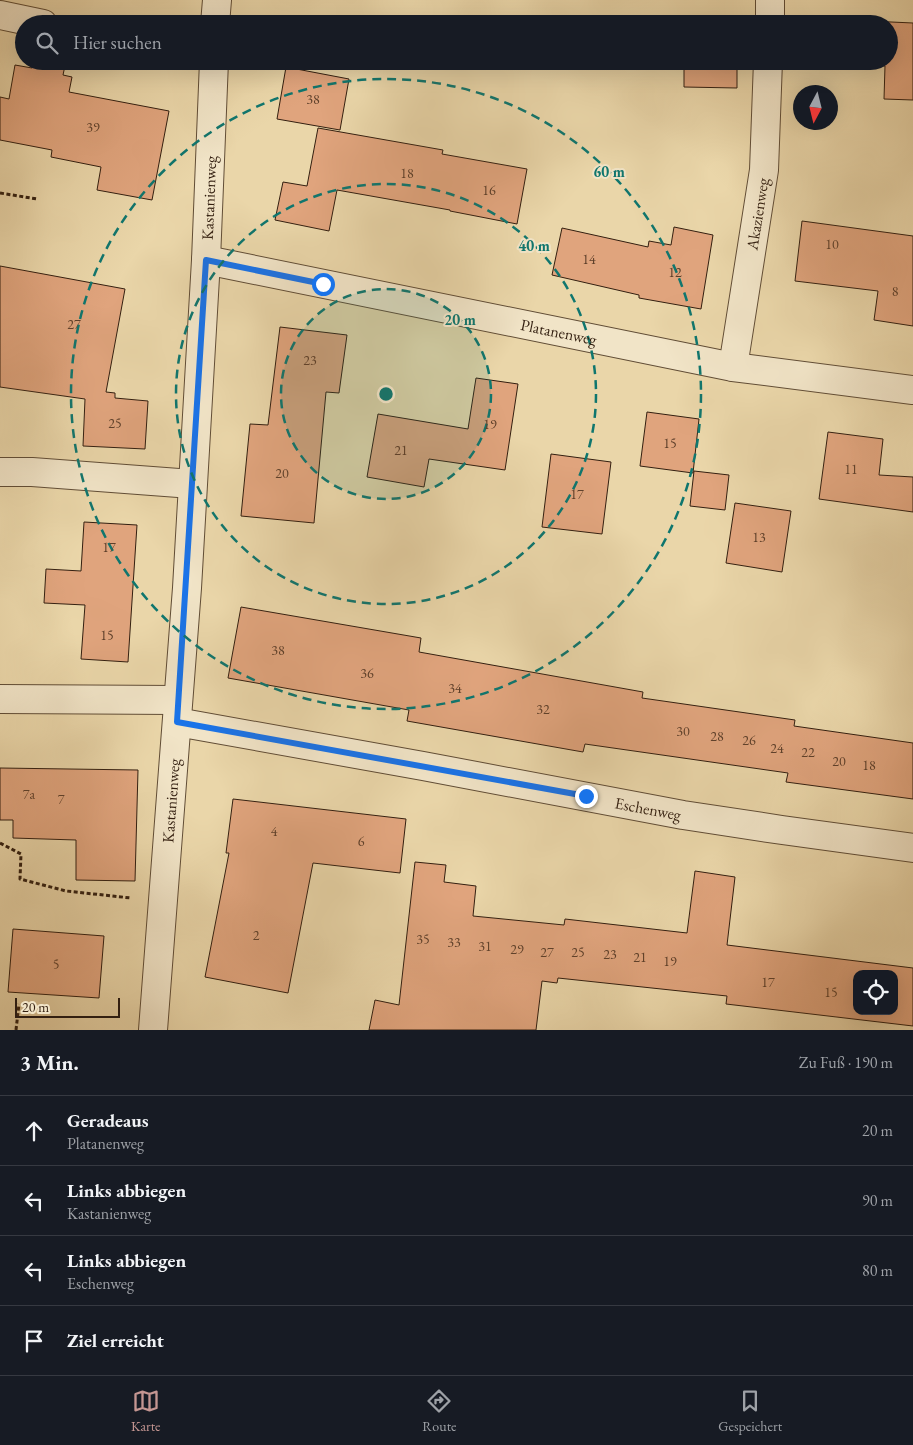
<!DOCTYPE html>
<html lang="de">
<meta charset="utf-8">
<style>
body{margin:0;font-family:"EB Garamond",serif;background:#242831;color:#f1f3f6}
.controls{position:absolute;right:15px;bottom:15px;display:grid;overflow:hidden;border-radius:10px;box-shadow:0 5px 20px #0002}
.controls button{width:45px;height:45px;display:grid;place-items:center;padding:0;border:0;border-bottom:1px solid #363941;background:#171b24;color:#f1f3f6;font:25px sans-serif}
.compass{position:absolute;left:793px;top:85px;width:45px;height:45px;border-radius:50%;background:#171b24;box-shadow:0 5px 20px #0002;rotate:187deg}
.scale{position:absolute;left:15px;bottom:12px;width:105px;box-sizing:border-box;padding-left:5px;border:2px solid #331f10;border-top:0;font-size:14px;line-height:18px;white-space:nowrap;color:#331f10;-webkit-text-stroke:4px #f1e4c7;paint-order:stroke}
.stop{position:absolute;width:15px;height:15px;margin:-11px;border:4px solid #1a73e8;border-radius:50%;background:#fff}
.stop.end{background:#1a73e8;border-color:#fff;box-shadow:0 1px 5px #0008}
.list{margin:0;padding:0;list-style:none}
h2{display:flex;justify-content:space-between;align-items:center;height:65px;margin:0;padding:0 20px;font-size:21px}
h2 small{font-size:16px;font-weight:400;color:#9ea1a6}
.list li{display:grid;grid-template-columns:32px 1fr auto;gap:15px;align-items:center;box-sizing:border-box;height:70px;padding:0 20px;border-top:1px solid #363941}
.list b{display:block;font-size:19px;white-space:nowrap}
.list p{margin:0;font-size:16px;white-space:nowrap;color:#9ea1a6}
.list em{font-size:16px;font-style:normal;color:#9ea1a6}
.icon{flex:none;width:28px;height:28px;fill:none;stroke:currentColor;stroke-width:2;stroke-linecap:round;stroke-linejoin:round}
.map{position:relative;flex:none;width:913px;height:1030px;overflow:hidden}
.search{position:absolute;background:#171b24;box-shadow:0 5px 20px #0002;left:15px;right:15px;top:15px;height:55px;display:flex;align-items:center;gap:12px;box-sizing:border-box;padding:0 18px;border-radius:28px;color:#9ea1a6;font-size:19px}
.sheet{height:345px;background:#171b24}
nav{display:flex;justify-content:space-around;align-items:center;box-sizing:border-box;height:70px;border-top:1px solid #363941;background:#171b24;font-size:14px;color:#9ea1a6}
nav a{display:grid;justify-items:center;gap:2px}
nav .on{color:#c59692}
.map>svg:first-child{display:block}
.building{fill:#e0a47d;stroke:#331f10;fill-rule:evenodd}
.lines{fill:none;stroke-linecap:round;stroke-linejoin:round}
.street-casing{stroke:#614d36;stroke-width:30}
.path{stroke:#331f10;stroke-width:3;stroke-dasharray:4 2.5;stroke-linecap:butt}
.street{stroke:#f1e4c7;stroke-width:28}
.route{stroke:#1a73e8;stroke-width:6}
.ring{fill:none;stroke:#0f766e;stroke-width:2.5;stroke-dasharray:9 6}
.labels{text-anchor:middle;dominant-baseline:central;stroke-width:4;stroke-linejoin:round;paint-order:stroke}
.number-label{font-size:14px;fill:#5e402b}
.street-label{font-size:16px;fill:#331f10;stroke:#f1e4c7}
.centre{fill:#0f766e;stroke:#f1e4c7;stroke-width:2.5}
.ring-label{font-size:15px;text-anchor:middle;font-weight:bold;fill:#0f766e;stroke:#f1e4c7;stroke-width:4;stroke-linejoin:round;paint-order:stroke}
</style>
<div class="map">
<svg width="913" height="1030" viewBox="0 0 913 1030">
<rect width="100%" height="100%" fill="#ead6a9"/>
<filter id="stains"><feTurbulence type="fractalNoise" baseFrequency=".004" numOctaves="4"/><feColorMatrix values="0 0 0 0 .2 0 0 0 0 .09 0 0 0 0 .02 0 0 0 .5 -.17"/></filter>
<radialGradient id="worn" r=".72"><stop offset=".6" stop-color="#630" stop-opacity="0"/><stop offset="1" stop-color="#630" stop-opacity=".3"/></radialGradient>
<path class="building" d="M685,19l52,1v4h-52z
M848,20l65,3v77l-29,-1 1,-33 -39,-2v-3h43v-37h-41z
M33,61h33l-3,14 9,2 -3,15 100,19 -17,89 -55,-10 4,-23 -50,-10 1,-7 -52,-10v-43l9,2 6,-34 17,3z
M684,61h53v27l-53,-1z
M286,67l63,12 -9,51 -63,-11z
M318,128l125,22 -1,4 85,15 -10,55 -67,-13v-1l-113,-20 -8,41 -54,-11 8,-38 24,4z
M802,221l111,15v90l-39,-6 4,-29 -83,-10z
M674,227l39,8 -12,74 -62,-11v-3l-87,-20 10,-47 86,19 1,-6 22,4z
M0,266l125,23 -19,103 9,1v5l33,3 -3,48 -62,-3 2,-47 -85,-12z
M280,327l67,8 -8,58 -13,-1 -12,131 -73,-7 9,-92 18,1z
M476,378l42,6 -13,86 -76,-11 -5,28 -57,-10 11,-63 90,15z
M647,412l52,7 -6,54 -53,-7z
M828,432l55,7 -4,36 34,2v35l-94,-13z
M551,454l60,8 -9,72 -60,-7z
M694,471l35,4 -4,35 -35,-4z
M735,503l56,8 -9,61 -56,-9z
M84,522l53,3 -9,137 -47,-3 4,-54 -41,-2 2,-34 35,2z
M241,607l180,31 -2,14 224,40 -1,6 153,22 -1,6 119,17v56l-127,-17 2,-9 -203,-29 -2,8 -176,-31 2,-11 -181,-32z
M0,768l138,2 -3,111 -59,-1v-40l-63,-2v-18h-13z
M233,799l173,20 -6,54 -87,-10 -25,130 -83,-16 24,-124h-3z
M415,862l31,3 -2,17 32,4 -3,30 91,9 1,-6 122,14 8,-62 40,6 -8,68 186,23v58l-187,-22 1,-8 -169,-18 -1,5 -15,-2 -6,49h-167l6,-30 24,5zM857,974h37v37h-37z
M13,929l91,7 -5,62 -91,-6z"/>
<g class="lines">
<g class="street-casing">
<g id="street">
<path d="M0,15l43,9"/>
<path d="M215,24l2,-24"/>
<path d="M770,24v-24"/>
<path id="s1" d="M206,260l527,107 180,23"/>
<path id="s2" d="M733,367l31,-197 4,-109"/>
<path d="M0,472h32l160,12"/>
<path d="M0,699l178,1"/>
<path id="s3" d="M177,722l246,44 260,49 99,15 131,18"/>
<path id="s4" d="M153,1030l34,-442 19,-328 8,-199"/>
</g>
</g>
<path class="path" d="M0,193l37,6
M0,843l21,11 -1,25 46,12 65,7
M16,1030l3,-26"/>
<use href="#street" class="street"/>
</g>
<g class="lines">
<path class="route" d="M323,284l-117,-24 -29,462 409,74"/>
</g>
<circle cx="386" cy="394" r="105" fill="#0f766e" fill-opacity=".12"/>
<g class="ring">
<circle cx="386" cy="394" r="105"/>
<circle cx="386" cy="394" r="210"/>
<circle cx="386" cy="394" r="315"/>
</g>
<g class="labels">
<g class="number-label">
<text x="313" y="99">38</text>
<text x="93" y="127">39</text>
<text x="407" y="173">18</text>
<text x="489" y="190">16</text>
<text x="832" y="244">10</text>
<text x="589" y="259">14</text>
<text x="675" y="272">12</text>
<text x="895" y="291">8</text>
<text x="74" y="324">27</text>
<text x="310" y="360">23</text>
<text x="115" y="423">25</text>
<text x="490" y="424">19</text>
<text x="670" y="443">15</text>
<text x="401" y="450">21</text>
<text x="851" y="469">11</text>
<text x="282" y="473">20</text>
<text x="577" y="494">17</text>
<text x="759" y="537">13</text>
<text x="109" y="547">17</text>
<text x="107" y="635">15</text>
<text x="278" y="650">38</text>
<text x="367" y="673">36</text>
<text x="455" y="688">34</text>
<text x="543" y="709">32</text>
<text x="683" y="731">30</text>
<text x="717" y="736">28</text>
<text x="749" y="740">26</text>
<text x="777" y="748">24</text>
<text x="808" y="752">22</text>
<text x="839" y="761">20</text>
<text x="869" y="765">18</text>
<text x="29" y="794">7a</text>
<text x="61" y="799">7</text>
<text x="274" y="831">4</text>
<text x="361" y="841">6</text>
<text x="256" y="935">2</text>
<text x="423" y="939">35</text>
<text x="454" y="942">33</text>
<text x="485" y="946">31</text>
<text x="517" y="949">29</text>
<text x="547" y="952">27</text>
<text x="578" y="952">25</text>
<text x="610" y="954">23</text>
<text x="640" y="957">21</text>
<text x="670" y="961">19</text>
<text x="56" y="964">5</text>
<text x="768" y="982">17</text>
<text x="831" y="992">15</text>
</g>
<g class="street-label">
<text stroke="none"><textPath href="#s4" startOffset="834">Kastanienweg</textPath></text>
<text stroke="none"><textPath href="#s2" startOffset="155">Akazienweg</textPath></text>
<text stroke="none"><textPath href="#s1" startOffset="360">Platanenweg</textPath></text>
<text stroke="none"><textPath href="#s4" startOffset="230">Kastanienweg</textPath></text>
<text stroke="none"><textPath href="#s3" startOffset="479">Eschenweg</textPath></text>
</g>
</g>
<circle cx="386" cy="394" r="8" class="centre"/>
<g class="ring-label">
<text x="609" y="177">60 m</text>
<text x="534" y="251">40 m</text>
<text x="460" y="325">20 m</text>
</g>
<rect width="100%" height="100%" filter="url(#stains)"/>
<rect width="100%" height="100%" fill="url(#worn)"/>
</svg>
<div class="controls">
<button><svg class="icon" aria-label="locate" viewBox="0 0 24 24"><circle cx="12" cy="12" r="6"/><path d="M12 2v4M12 18v4M2 12h4M18 12h4"/></svg></button>
</div>
<svg class="compass" viewBox="-18 -18 36 36"><path d="M0-13l5 13h-10z" fill="#e53935"/><path d="M0 13l5-13h-10z" fill="#9ea1a6"/></svg>
<div class="scale">20 m</div>
<div class="stop" style="left:323px;top:284px"></div>
<div class="stop end" style="left:586px;top:796px"></div>
<div class="search"><svg class="icon" aria-label="search" viewBox="0 0 24 24"><circle cx="10" cy="10" r="6"/><path d="M15 15l6 6"/></svg>Hier suchen</div>
</div>
<section class="sheet">
<h2>3 Min.<small>Zu Fuß · 190 m</small></h2>
<ul class="list">
<li><svg class="icon" aria-label="ahead" viewBox="0 0 24 24"><path d="M12 20V5M6 11l6-6 6 6"/></svg><div><b>Geradeaus</b><p>Platanenweg</p></div><em>20 m</em></li>
<li><svg class="icon" aria-label="left" viewBox="0 0 24 24"><path d="M17 20v-9H6M10 6l-5 5 5 5"/></svg><div><b>Links abbiegen</b><p>Kastanienweg</p></div><em>90 m</em></li>
<li><svg class="icon" aria-label="left" viewBox="0 0 24 24"><path d="M17 20v-9H6M10 6l-5 5 5 5"/></svg><div><b>Links abbiegen</b><p>Eschenweg</p></div><em>80 m</em></li>
<li><svg class="icon" aria-label="arrive" viewBox="0 0 24 24"><path d="M6 21V4h12l-3 4 3 4H6"/></svg><div><b>Ziel erreicht</b></div></li>
</ul>
</section>
<nav>
<a class="on"><svg class="icon" aria-label="map" viewBox="0 0 24 24"><path d="M3 6l6-2 6 2 6-2v14l-6 2-6-2-6 2zM9 4v14M15 6v14"/></svg>Karte</a>
<a><svg class="icon" aria-label="directions" viewBox="0 0 24 24"><path d="M12 3l9 9-9 9-9-9zM9 14v-3h6M13 9l2 2-2 2"/></svg>Route</a>
<a><svg class="icon" aria-label="saved" viewBox="0 0 24 24"><path d="M7 4h10v16l-5-4-5 4z"/></svg>Gespeichert</a>
</nav>
